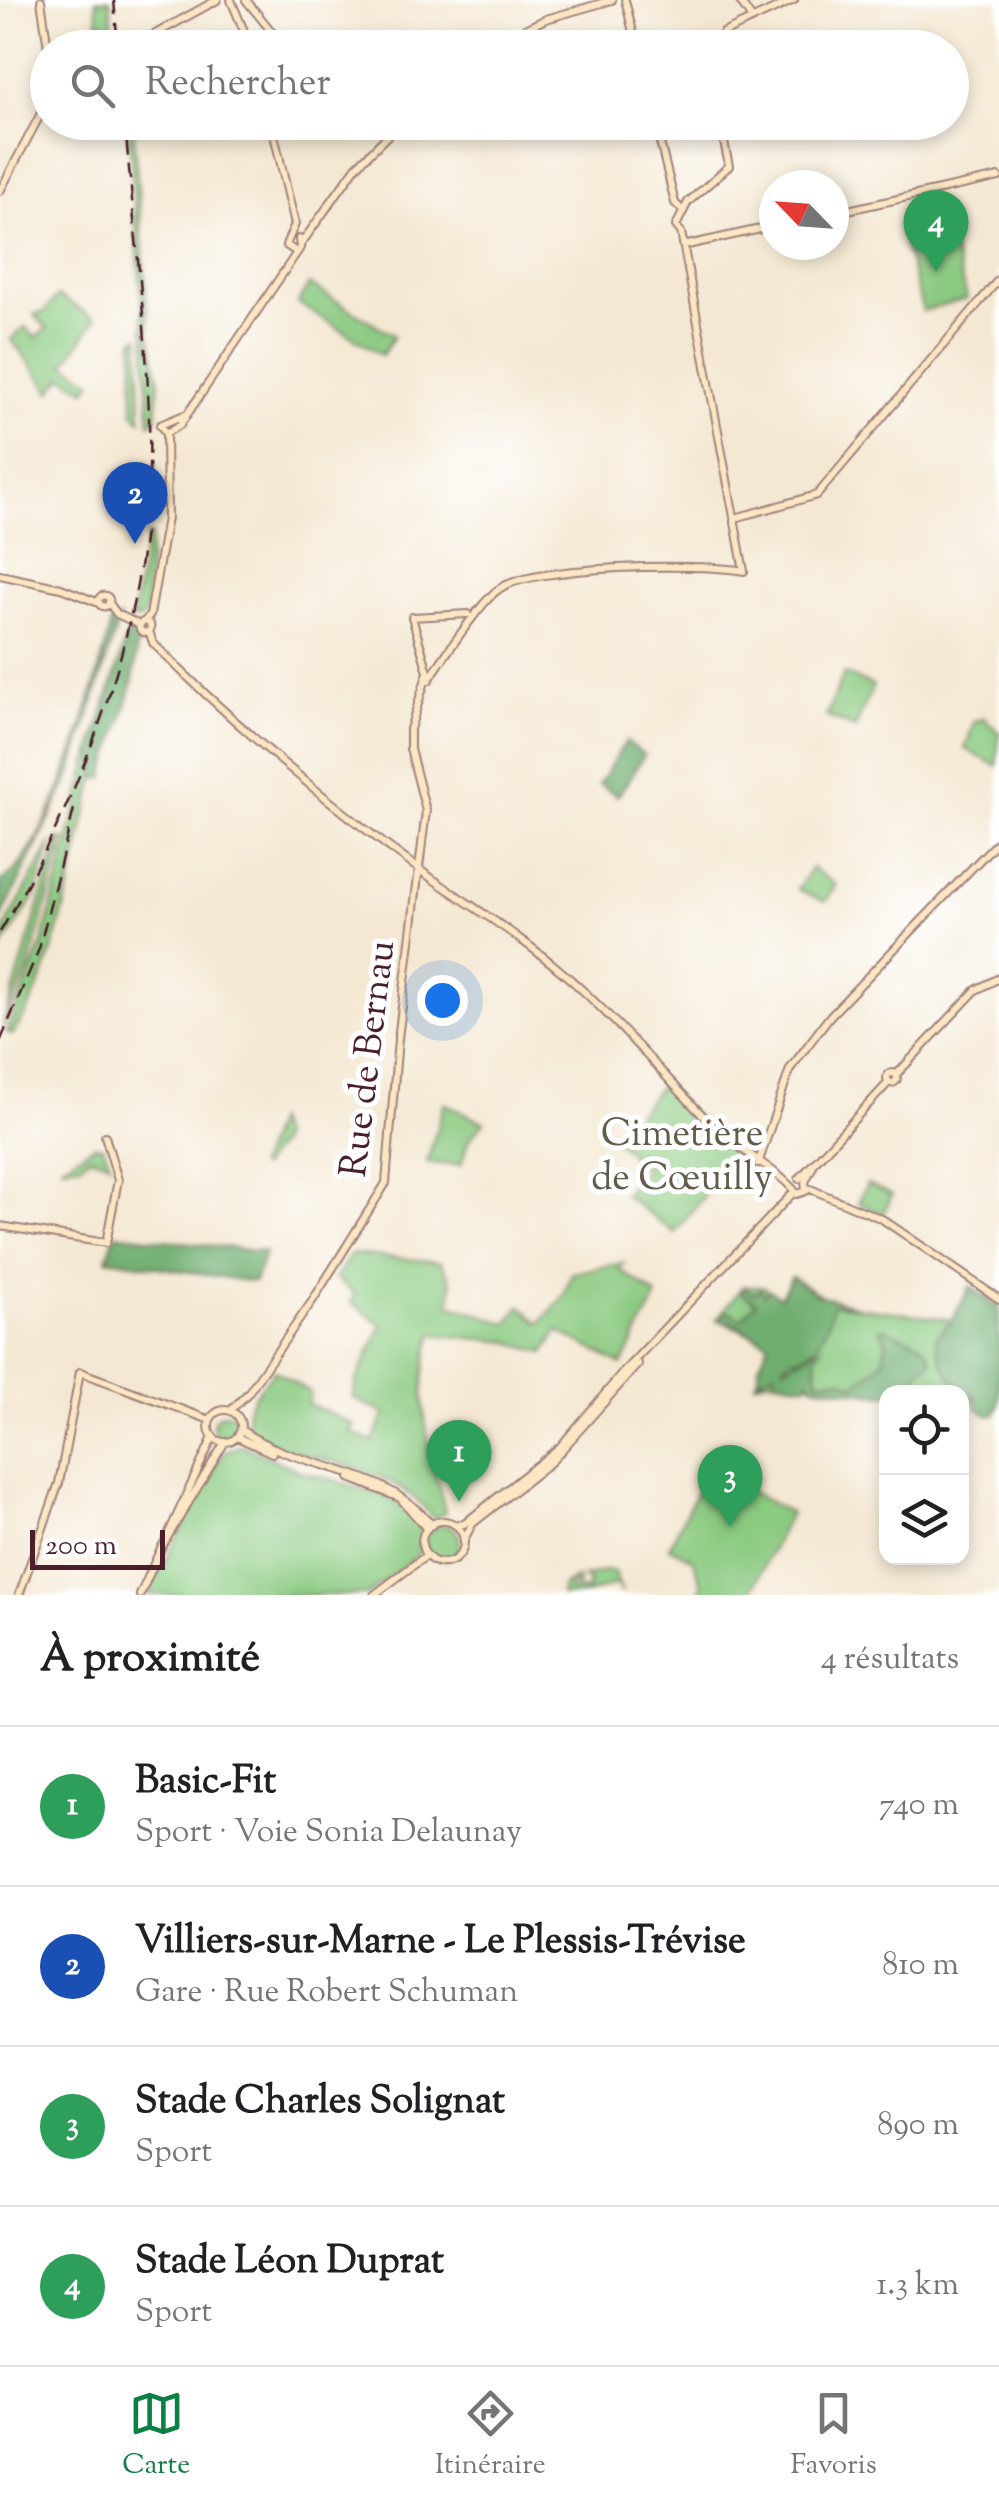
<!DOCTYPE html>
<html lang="fr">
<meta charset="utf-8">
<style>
body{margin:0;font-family:"Sorts Mill Goudy",serif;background:#f2f2f2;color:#202124}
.controls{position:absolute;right:30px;bottom:30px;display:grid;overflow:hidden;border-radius:20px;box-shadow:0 5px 15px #0003}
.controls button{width:90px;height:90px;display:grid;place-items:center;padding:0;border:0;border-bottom:2px solid #e0e0e0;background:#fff;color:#202124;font:50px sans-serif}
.compass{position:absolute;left:759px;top:170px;width:90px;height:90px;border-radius:50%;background:#fff;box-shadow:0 5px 15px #0003;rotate:295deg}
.scale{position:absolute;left:30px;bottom:25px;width:135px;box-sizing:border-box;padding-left:10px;border:5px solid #4a1f2b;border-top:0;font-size:28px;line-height:35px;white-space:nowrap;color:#4a1f2b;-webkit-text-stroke:8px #fff;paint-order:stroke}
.you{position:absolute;left:442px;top:1000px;width:35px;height:35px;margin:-25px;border:8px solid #fff;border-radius:50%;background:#1a73e8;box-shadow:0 0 0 15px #1a73e833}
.badge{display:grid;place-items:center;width:65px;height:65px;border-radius:50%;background:#0b8043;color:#fff;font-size:32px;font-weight:700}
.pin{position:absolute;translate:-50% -82px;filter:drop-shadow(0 2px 5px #0008)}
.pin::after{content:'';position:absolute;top:52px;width:35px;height:30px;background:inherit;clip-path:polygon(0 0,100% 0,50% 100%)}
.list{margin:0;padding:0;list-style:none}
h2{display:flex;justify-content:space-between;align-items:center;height:130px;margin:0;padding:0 40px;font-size:42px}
h2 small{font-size:32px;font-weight:400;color:#757577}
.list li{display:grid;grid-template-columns:65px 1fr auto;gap:30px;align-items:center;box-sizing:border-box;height:160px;padding:0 40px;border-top:2px solid #e0e0e0}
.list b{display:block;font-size:38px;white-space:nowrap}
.list p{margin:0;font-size:32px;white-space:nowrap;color:#757577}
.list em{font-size:32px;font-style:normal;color:#757577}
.icon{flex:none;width:55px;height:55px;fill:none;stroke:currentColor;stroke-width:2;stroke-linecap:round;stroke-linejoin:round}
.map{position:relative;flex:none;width:999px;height:1595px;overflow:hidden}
.search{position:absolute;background:#fff;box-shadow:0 5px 15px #0003;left:30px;right:30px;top:30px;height:110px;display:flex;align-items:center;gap:25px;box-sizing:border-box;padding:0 35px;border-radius:55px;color:#757577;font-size:38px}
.sheet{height:770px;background:#fff}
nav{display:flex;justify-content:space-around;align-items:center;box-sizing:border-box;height:140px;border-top:2px solid #e0e0e0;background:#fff;font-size:28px;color:#757577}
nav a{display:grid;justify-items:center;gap:5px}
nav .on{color:#0b8043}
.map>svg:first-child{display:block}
.green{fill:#8bca81;stroke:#6a7456;stroke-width:2.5}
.forest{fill:#70ae6f;stroke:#5d664d;stroke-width:2.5}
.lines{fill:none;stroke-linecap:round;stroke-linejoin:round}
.secondary-casing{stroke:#9f847e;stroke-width:10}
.secondary{stroke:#fce6c4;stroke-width:6}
.rail{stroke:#4a1f2b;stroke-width:2.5;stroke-dasharray:15 8;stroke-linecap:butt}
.labels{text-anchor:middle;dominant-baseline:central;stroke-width:10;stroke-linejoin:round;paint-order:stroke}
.street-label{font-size:38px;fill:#4a1f2b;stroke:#fff}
.park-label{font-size:38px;fill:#615b49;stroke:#fff}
</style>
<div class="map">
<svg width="999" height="1595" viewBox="0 0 999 1595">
<rect width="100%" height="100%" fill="#fff"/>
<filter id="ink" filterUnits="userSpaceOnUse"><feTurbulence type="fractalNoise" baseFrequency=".01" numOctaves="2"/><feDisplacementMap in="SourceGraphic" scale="20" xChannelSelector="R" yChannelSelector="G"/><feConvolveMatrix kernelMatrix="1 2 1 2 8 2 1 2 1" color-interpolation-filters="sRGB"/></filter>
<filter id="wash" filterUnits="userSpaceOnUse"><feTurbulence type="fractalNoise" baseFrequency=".0048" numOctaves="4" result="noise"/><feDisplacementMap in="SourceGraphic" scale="40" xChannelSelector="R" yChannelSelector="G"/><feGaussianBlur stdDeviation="2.25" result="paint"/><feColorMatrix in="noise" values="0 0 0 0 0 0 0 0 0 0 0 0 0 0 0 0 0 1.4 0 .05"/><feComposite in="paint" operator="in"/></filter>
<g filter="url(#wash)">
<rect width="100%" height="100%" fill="#f4e8d2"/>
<path class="green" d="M96,0h14l4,41 -11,-19 -5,2z
M128,123h5l16,207 -5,2z
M948,232l19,67 -44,12 -19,-67z
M309,284l85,52 -12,19 -84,-52z
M58,296l38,23 -31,45 27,17 -6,9 -23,-14 -12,16 -40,-53 14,-12 11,11 11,-10 -13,-13 10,-3z
M150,335l9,44 -3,40 -6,4 -5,-87z
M139,336l2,84 -8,-8 1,-73z
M147,535h4l-5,78 -6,7 -8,-1z
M844,674l29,12 -18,42 -29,-12z
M984,718l15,14 -2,34 -32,-17 9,-27z
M91,752l5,9 -1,18c-21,77 -36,192 -83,256l-5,-3 35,-87z
M59,839l5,1 -35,128 -26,58z
M52,841l-17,55 -35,55v-14z
M812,868l24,17 -11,17 -28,-13z
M661,1085l76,69 -62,79 -51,-38 21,-26 -29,-29z
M444,1103l40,19 -16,19 -7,24 -34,-2z
M275,1121l6,19 -20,28 -3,-2z
M95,1145l8,1 7,17 -20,-7 -9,8 -20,2z
M867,1184l25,11 -9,19 -25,-11z
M351,1254l90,8 11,21 -2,21 58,20 12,-18 20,17 23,-26 9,-24 52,-10 -5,6 38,27 -35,69 -64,-34 -14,22 -35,-11 -76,-8c-22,61 -2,117 12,178l-12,6c-54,-66 -117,-46 -183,-87 -11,-26 10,-40 24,-61l37,23 -4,10 47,22 -3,8 22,9 12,-28 -32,-16 3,-16 26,-57 -31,-23 4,-8 -20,-16z
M792,1277l42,27 119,16 17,-34 29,18v88l-18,-10 -10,21 -9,-1v-10l-76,1 -116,-14 -15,4 18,-39 -56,-25 26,-33h20l17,11z
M213 1426a13 13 0 1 1 26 0a13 13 0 1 1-26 0Z
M242,1445l57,26 77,21 19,8 26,26 -2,28 -52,41h-220l76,-143z
M708,1469l82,44 -40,82 -51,-1 3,-10 -9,-25 -24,-12z
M426 1542a17 17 0 1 1 34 0a17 17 0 1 1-34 0Z
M608,1570l6,2 8,22 -5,-10 -34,11h-22l2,-10 16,-7 -1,8 -9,-2v5l17,2 4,-9 -6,-5z"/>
<path class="forest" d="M119,619l-49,157 -70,145v-40c48,-19 100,-208 111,-259z
M130,627l6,5c5,49 -20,99 -32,146l-9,1 1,-19 -5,-8z
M626,741l18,14 -26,41 -19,-12z
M115,1234l150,18 -11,30 -147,-23z
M792,1277l25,18 40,11 -24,-2c-6,24 -13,52 -42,54l-9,10 39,-21 -5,9 2,24 24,-1 13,6 28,-24 3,-19 -6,-13 5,-1c16,11 40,8 47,33l-14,11 2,20 -35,3 -72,-10 -4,-5 -4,5 -29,-5 -1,-9 -16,9v-15l10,-22 -38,-21 -14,-2 12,-9 12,8 15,-16 -16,-11 5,-4 9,5 7,-4 3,6 5,-5 11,7z
M970,1289l29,21v93l-4,11 -7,2 -12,-9 -1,-13h-10c-23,-30 -22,-22 -29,-57l16,-17z"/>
</g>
<g filter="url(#ink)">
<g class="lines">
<g class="secondary-casing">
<path id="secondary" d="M41,0l7,48
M231,0l20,48
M246,0l39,48
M625,0l12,48
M739,0l13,19
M130,48l87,-48
M484,48l62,-29 66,-19
M719,48l4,-15 71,-33
M48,72l-9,15 9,10
M271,122l24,102 -9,21 9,6
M655,122l20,81 7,7
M0,191l48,-91
M834,213l165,-36
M301,244l55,-77 45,-45
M683,246l91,-20
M166,433l14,-8 120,-177 -1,-9
M166,433l-6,-8 24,-10
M735,518l82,-23 182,-216
M0,575l61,13 38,15
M98.5 601a5.5 5.5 0 1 1 11 0a5.5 5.5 0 1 1-11 0Z
M109,603l8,11 23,11
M145,621l5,-6 17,-97 -1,-85
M139.5 627a5.5 5.5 0 1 1 11 0a5.5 5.5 0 1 1-11 0Z
M149,631l4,12c77,78 178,163 267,227 47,34 97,63 142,102 54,46 99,101 149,152 26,26 66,44 86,70l9,-3 -1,-9 8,-16
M429,680c12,-19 53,-80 70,-91 34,-24 202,-26 245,-18l-63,-339 -5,-6 12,-24 41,-36 -9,-44
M887 1078a5 5 0 1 1 10 0a5 5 0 1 1-10 0Z
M896,1075l80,-85 23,-12
M758,1164l32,-95 40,-53 169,-176
M799,1179l90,-97
M808,1188l74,31 117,80
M0,1226l106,17 12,-63 -13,-44
M209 1426a16 16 0 1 1 32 0a16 16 0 1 1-32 0Z
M230,1411l18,-18 65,-93 73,-117 12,-144 28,-228 -16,-62v-20l18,-57 -16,-55 56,-3
M241,1430c66,45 136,31 191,95
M237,1437l35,16
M350,1478l50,20 27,31
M422 1542a21 21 0 1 1 42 0a21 21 0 1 1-42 0Z
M455,1525l9,-1 96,-77 66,-78 168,-177
M167,1537l46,-100
M464,1540l8,-16 80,-63 86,-97
M19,1595l40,-112 21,-111 130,48
M140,1595l21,-47 64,-106
M374,1595l53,-40"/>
</g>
<use href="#secondary" class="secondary"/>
<path class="rail" d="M114,0l4,48
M0,932c82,-137 145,-299 149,-460 3,-116 -15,-234 -24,-350
M0,1042l39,-93 35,-140"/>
</g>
</g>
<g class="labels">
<g class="street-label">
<text transform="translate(370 1059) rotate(-83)">Rue de Bernau</text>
</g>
<g class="park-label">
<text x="682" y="1136">Cimetière<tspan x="682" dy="44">de Cœuilly</tspan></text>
</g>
</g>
</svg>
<div class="controls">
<button><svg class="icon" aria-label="locate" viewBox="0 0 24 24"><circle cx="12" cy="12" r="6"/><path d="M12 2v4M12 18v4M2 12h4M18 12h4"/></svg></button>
<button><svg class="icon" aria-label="layers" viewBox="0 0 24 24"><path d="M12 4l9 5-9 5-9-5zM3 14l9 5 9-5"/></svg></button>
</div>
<svg class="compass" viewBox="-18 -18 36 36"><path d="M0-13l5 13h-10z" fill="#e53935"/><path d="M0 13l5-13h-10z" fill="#757577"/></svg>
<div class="scale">200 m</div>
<div class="you"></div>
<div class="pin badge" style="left:459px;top:1502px;background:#2e9e5b">1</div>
<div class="pin badge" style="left:135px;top:544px;background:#1a4fb4">2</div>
<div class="pin badge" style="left:730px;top:1527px;background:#2e9e5b">3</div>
<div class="pin badge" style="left:936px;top:272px;background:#2e9e5b">4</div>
<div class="search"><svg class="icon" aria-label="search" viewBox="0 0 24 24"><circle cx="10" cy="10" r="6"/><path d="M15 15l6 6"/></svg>Rechercher</div>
</div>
<section class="sheet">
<h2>À proximité<small>4 résultats</small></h2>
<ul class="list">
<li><span class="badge" style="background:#2e9e5b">1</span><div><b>Basic-Fit</b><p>Sport · Voie Sonia Delaunay</p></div><em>740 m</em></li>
<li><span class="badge" style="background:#1a4fb4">2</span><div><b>Villiers-sur-Marne - Le Plessis-Trévise</b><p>Gare · Rue Robert Schuman</p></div><em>810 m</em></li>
<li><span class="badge" style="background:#2e9e5b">3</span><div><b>Stade Charles Solignat</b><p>Sport</p></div><em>890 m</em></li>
<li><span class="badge" style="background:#2e9e5b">4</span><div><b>Stade Léon Duprat</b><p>Sport</p></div><em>1.3 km</em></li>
</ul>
</section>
<nav>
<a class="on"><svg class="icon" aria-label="map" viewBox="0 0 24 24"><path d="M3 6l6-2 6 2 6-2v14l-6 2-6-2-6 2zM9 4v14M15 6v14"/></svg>Carte</a>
<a><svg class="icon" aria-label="directions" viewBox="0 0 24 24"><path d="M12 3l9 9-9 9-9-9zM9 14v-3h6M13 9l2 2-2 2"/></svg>Itinéraire</a>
<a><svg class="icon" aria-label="saved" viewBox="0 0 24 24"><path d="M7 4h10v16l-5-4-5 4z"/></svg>Favoris</a>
</nav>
